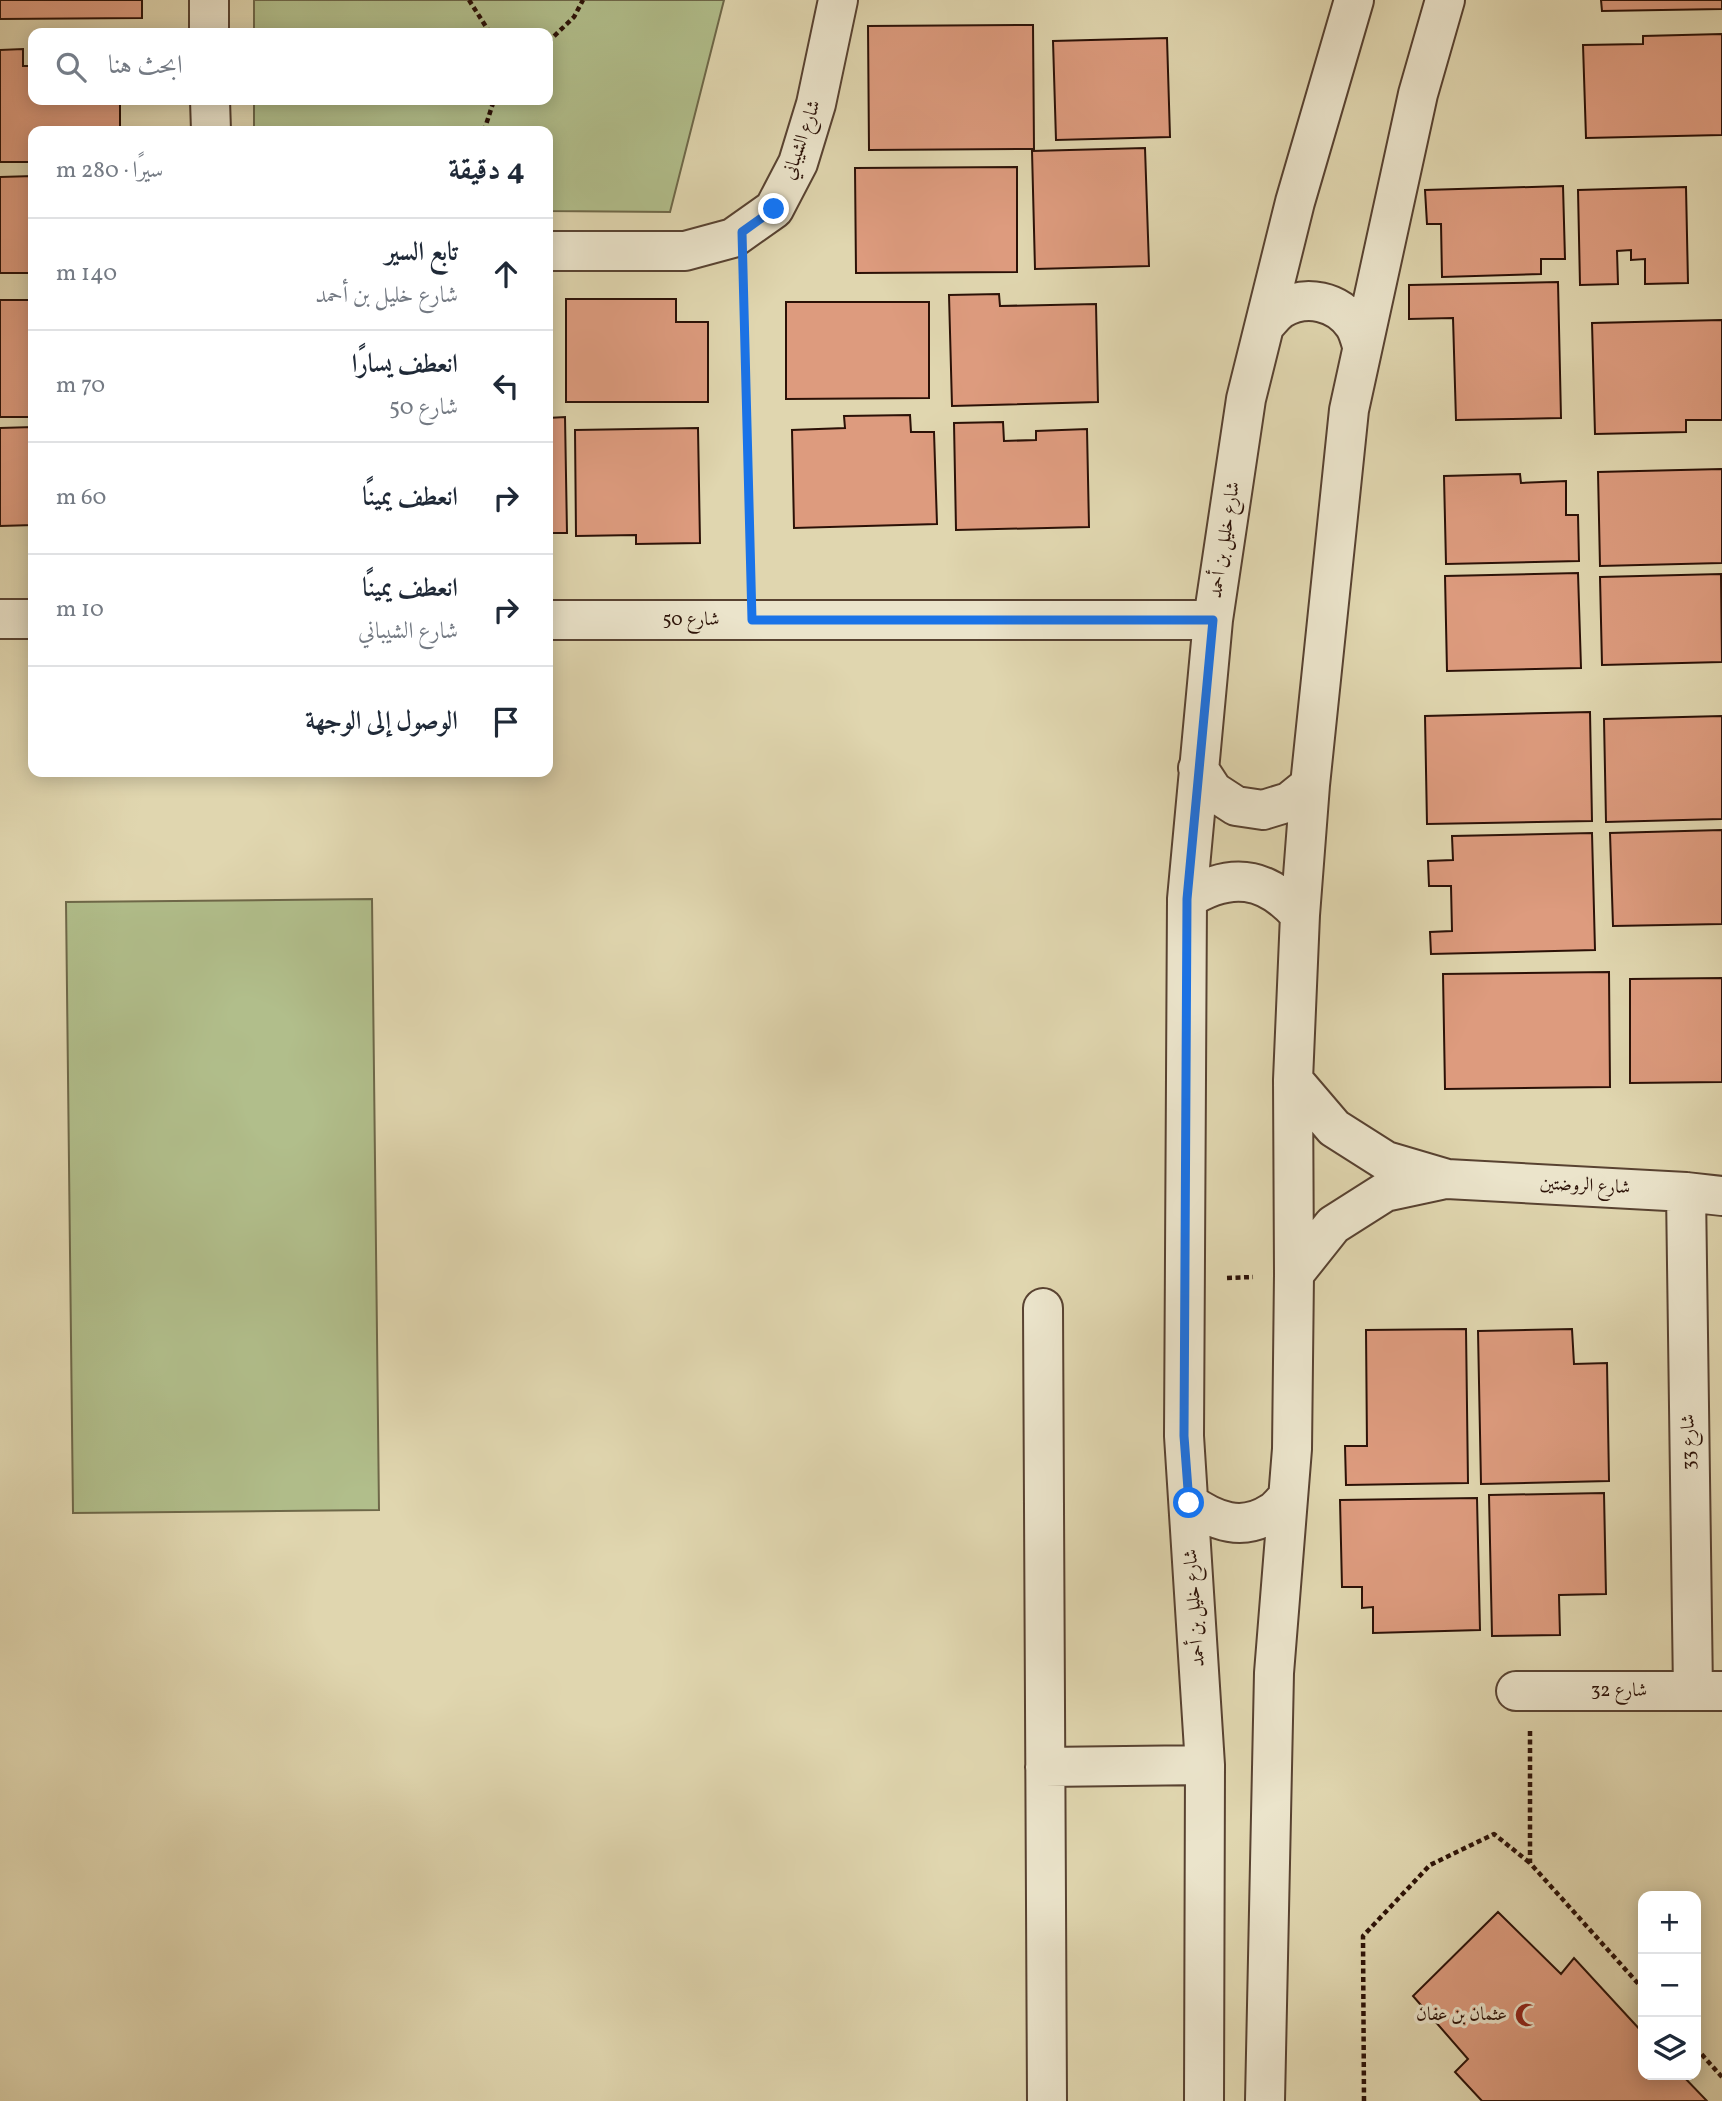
<!DOCTYPE html>
<html lang="ar">
<meta charset="utf-8">
<style>
body{margin:0;font-family:Vollkorn,Amiri,serif;background:#f6f6f7;color:#1f2937;direction:rtl}
.controls{position:absolute;right:21px;bottom:21px;display:grid;overflow:hidden;border-radius:14px;box-shadow:0 4px 18px #0003}
.controls button{width:63px;height:63px;display:grid;place-items:center;padding:0;border:0;border-bottom:2px solid #e0e1e3;background:#fff;color:#1f2937;font:35px sans-serif}
.stop{position:absolute;width:21px;height:21px;margin:-16px;border:5px solid #1a73e8;border-radius:50%;background:#fff}
.stop.end{background:#1a73e8;border-color:#fff;box-shadow:0 2px 7px #0008}
.list{margin:0;padding:0;list-style:none}
h2{display:flex;justify-content:space-between;align-items:center;height:91px;margin:0;padding:0 28px;font-size:30px}
h2 small{font-size:23px;font-weight:400;color:#747a83}
.list li{display:grid;grid-template-columns:46px 1fr auto;gap:21px;align-items:center;box-sizing:border-box;height:112px;padding:0 28px;border-top:2px solid #e0e1e3}
.list b{display:block;font-size:26px;white-space:nowrap}
.list p{margin:0;font-size:23px;white-space:nowrap;color:#747a83}
.list em{font-size:23px;font-style:normal;color:#747a83}
.icon{flex:none;width:38px;height:38px;fill:none;stroke:currentColor;stroke-width:2;stroke-linecap:round;stroke-linejoin:round}
.map{position:relative;flex:none;width:1722px;height:2101px;overflow:hidden;direction:ltr}
.search{position:absolute;background:#fff;box-shadow:0 4px 18px #0003;left:28px;top:28px;width:525px;height:77px;display:flex;align-items:center;gap:18px;box-sizing:border-box;padding:0 24px;border-radius:14px;color:#747a83;font-size:26px}
.panel{position:absolute;background:#fff;box-shadow:0 4px 18px #0003;left:28px;top:126px;width:525px;height:651px;border-radius:14px;direction:rtl}
.map>svg:first-child{display:block}
.green{fill:#b1be8b;stroke:#6e6849;stroke-width:2}
.building{fill:#dd9b7e;stroke:#2b1107;stroke-width:2}
.lines{fill:none;stroke-linecap:round;stroke-linejoin:round}
.minor-casing{stroke:#584231;stroke-width:42}
.path{stroke:#2b1107;stroke-width:4.5;stroke-dasharray:5 3.5;stroke-linecap:butt}
.minor{stroke:#ebe4cb;stroke-width:38}
.route{stroke:#1a73e8;stroke-width:9}
.labels{text-anchor:middle;dominant-baseline:central;stroke-width:7;stroke-linejoin:round;paint-order:stroke}
.street-label{font-size:19px;fill:#2b1107;stroke:#ebe4cb}
.poi-label{font-size:19px;fill:#2b1107;stroke:#ebe4cb;text-anchor:end}
</style>
<div class="map">
<svg width="1722" height="2101" viewBox="0 0 1722 2101">
<rect width="100%" height="100%" fill="#e0d6af"/>
<filter id="stains"><feTurbulence type="fractalNoise" baseFrequency=".00286" numOctaves="4"/><feColorMatrix values="0 0 0 0 .2 0 0 0 0 .09 0 0 0 0 .02 0 0 0 .5 -.17"/></filter>
<radialGradient id="worn" r=".72"><stop offset=".6" stop-color="#630" stop-opacity="0"/><stop offset="1" stop-color="#630" stop-opacity=".3"/></radialGradient>
<path class="green" d="M254,0h470l-54,212 -122,-1v-80h-294v-31h294v-67h-294z
M372,899l7,611 -306,3 -7,-611z"/>
<path class="building" d="M0,0h142v18l-142,1z
M1601,0h121v9l-120,2z
M1033,25l1,124 -165,1 -1,-124z
M1722,34v101l-136,3 -3,-93 60,-1v-8z
M1167,38l3,99 -114,3 -3,-99z
M23,49v17h10v34h87v31h-87v31h-33v-112z
M1145,148l4,118 -114,3 -3,-118z
M1017,167v105l-161,1 -1,-105z
M33,176v97h-33v-96z
M1563,186l2,73h-24v15l-99,3 -1,-53h-14l-2,-34z
M1686,187l2,96 -43,1v-25l-14,1v-10l-14,1 1,33 -38,1 -2,-95z
M1558,282l3,136 -105,2 -3,-102 -44,1v-34z
M999,294l1,12 96,-2 2,98 -146,4 -3,-111z
M548,298h4v105l-4,1z
M566,299h110v23h32v80h-142z
M0,300h33v117h-33z
M786,302h143v96l-143,1z
M1722,320v100h-36v12l-91,2 -3,-111z
M910,415l1,17h23l3,92 -143,4 -2,-98 53,-2 -1,-12z
M565,417l2,116h-19v-115z
M1003,422l1,19 32,-1v-9l51,-2 2,98 -133,3 -2,-107z
M33,427v98l-33,1v-98z
M698,428l2,115 -64,1v-9l-60,1 -1,-106z
M1722,469v94l-122,3 -2,-94z
M1520,474l1,9 45,-2v34h12l1,46 -133,3 -2,-88z
M1578,573l3,95 -134,3 -2,-95z
M1721,574l1,88 -120,3 -2,-88z
M1590,712l2,109 -165,3 -2,-108z
M1722,716v103l-116,3 -2,-103z
M1722,830v94l-109,2 -3,-93z
M1592,833l3,117 -164,4 -1,-22 22,-1 -1,-45h-22l-1,-25 25,-1 -1,-24z
M1609,972l1,115 -165,2 -2,-115z
M1722,978v104l-92,1v-104z
M1466,1329l2,154 -122,2 -1,-39h22l-1,-116z
M1572,1329l2,35 33,-1 2,118 -128,3 -3,-153z
M1604,1493l2,101 -47,1 1,40 -68,1 -3,-141z
M1477,1498l3,132 -107,3v-26l-11,1v-21h-20l-2,-87z
M1498,1912l63,62 13,-16 69,75v42h39l25,26h-225l-27,-29 13,-13 -55,-63z"/>
<g class="lines">
<g class="minor-casing">
<path id="minor" d="M209,0v33
M210,100l1,31
M548,251h137l48,-13 41,-29 24,-46 18,-59 22,-104
M1265,325c5,-5 10,-12 16,-16 25,-15 57,-8 73,16 4,6 6,14 8,21
M0,619h33
M548,620h665
M1198,768l15,23 23,15 27,4 26,-8 21,-17
M1187,899c43,-27 79,-23 113,16
M1293,1080l41,48 52,33 61,18 239,13 36,4
M1686,1192l7,499
M1294,1274l39,-49 52,-33 56,-12
M1043,1308l4,793
M1189,1503c25,18 53,29 82,10 6,-3 11,-10 16,-15
M1516,1691h206
M1045,1767l160,-2
M1204,2101l1,-336 -21,-329 3,-537 26,-279 33,-221 49,-197 59,-202
M1265,2101l9,-428 18,-224 2,-175 -1,-194 7,-165 10,-130 39,-375 69,-316 27,-94"/>
</g>
<path class="path" d="M469,0l21,33
M548,42l26,-25 9,-17
M484,131l10,-31
M743,278l8,303
M1227,1278l26,-1
M1530,1731v132l113,126
M1696,2048l26,29
M1364,2101l-1,-165 67,-71 64,-31 36,29"/>
<use href="#minor" class="minor"/>
</g>
<g class="lines">
<path class="route" d="M774,209l-32,23 10,388h461l-26,279 -3,537 5,67"/>
</g>
<defs>
<g id="mosque-bare" transform="scale(1.89)"><path d="M3.5-4.9A6 6 0 1 0 3.5 4.9A5 5 0 1 1 3.5-4.9Z" fill="#8f2418" stroke="#ebe4cb" stroke-width="2.5" paint-order="stroke"/></g>
</defs>
<g fill-rule="evenodd">
<use href="#mosque-bare" x="1527" y="2015"/>
</g>
<g class="labels">
<g class="street-label">
<text transform="translate(802 140) rotate(-71)">شارع الشيباني</text>
<text transform="translate(1225 540) rotate(-81)">شارع خليل بن أحمد</text>
<text x="691" y="620">شارع 50</text>
<text transform="translate(1585 1186) rotate(3)">شارع الروضتين</text>
<text transform="translate(1689 1442) rotate(-91)">شارع 33</text>
<text transform="translate(1195 1608) rotate(-94)">شارع خليل بن أحمد</text>
<text x="1619" y="1691">شارع 32</text>
</g>
<g class="poi-label">
<text x="1507" y="2015">عثمان بن عفان</text>
</g>
</g>
<rect width="100%" height="100%" filter="url(#stains)"/>
<rect width="100%" height="100%" fill="url(#worn)"/>
</svg>
<div class="controls">
<button>+</button>
<button>−</button>
<button><svg class="icon" aria-label="layers" viewBox="0 0 24 24"><path d="M12 4l9 5-9 5-9-5zM3 14l9 5 9-5"/></svg></button>
</div>
<div class="stop" style="left:1189px;top:1503px"></div>
<div class="stop end" style="left:774px;top:209px"></div>
<div class="search"><svg class="icon" aria-label="search" viewBox="0 0 24 24"><circle cx="10" cy="10" r="6"/><path d="M15 15l6 6"/></svg>ابحث هنا</div>
<section class="panel">
<h2>4 دقيقة<small>سيرًا · 280 m</small></h2>
<ul class="list">
<li><svg class="icon" aria-label="ahead" viewBox="0 0 24 24"><path d="M12 20V5M6 11l6-6 6 6"/></svg><div><b>تابع السير</b><p>شارع خليل بن أحمد</p></div><em>140 m</em></li>
<li><svg class="icon" aria-label="left" viewBox="0 0 24 24"><path d="M17 20v-9H6M10 6l-5 5 5 5"/></svg><div><b>انعطف يسارًا</b><p>شارع 50</p></div><em>70 m</em></li>
<li><svg class="icon" aria-label="right" viewBox="0 0 24 24"><path d="M7 20v-9h11M14 6l5 5-5 5"/></svg><div><b>انعطف يمينًا</b></div><em>60 m</em></li>
<li><svg class="icon" aria-label="right" viewBox="0 0 24 24"><path d="M7 20v-9h11M14 6l5 5-5 5"/></svg><div><b>انعطف يمينًا</b><p>شارع الشيباني</p></div><em>10 m</em></li>
<li><svg class="icon" aria-label="arrive" viewBox="0 0 24 24"><path d="M6 21V4h12l-3 4 3 4H6"/></svg><div><b>الوصول إلى الوجهة</b></div></li>
</ul>
</section>
</div>
